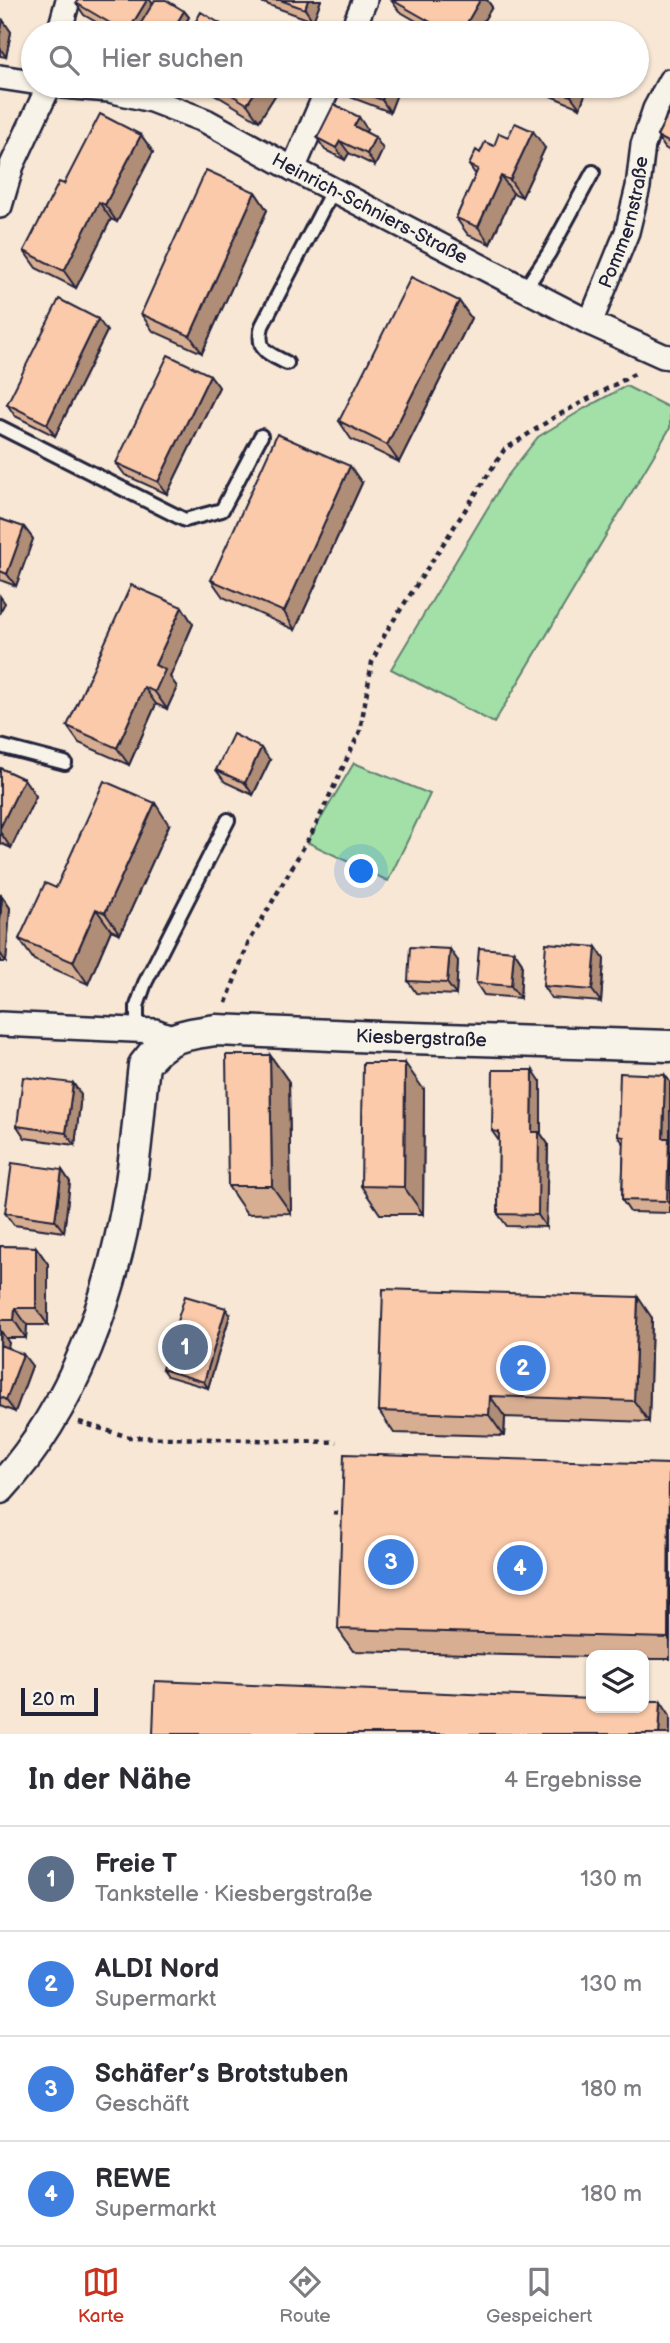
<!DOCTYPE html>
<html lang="de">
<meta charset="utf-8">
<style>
body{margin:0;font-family:"Balsamiq Sans",sans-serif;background:#f7f7f7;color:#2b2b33}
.controls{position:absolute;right:21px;bottom:21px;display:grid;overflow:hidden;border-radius:14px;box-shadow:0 2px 5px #0004}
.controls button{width:63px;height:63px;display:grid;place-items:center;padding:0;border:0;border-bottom:2px solid #e1e1e2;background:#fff;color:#2b2b33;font:35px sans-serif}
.scale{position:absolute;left:21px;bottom:18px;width:77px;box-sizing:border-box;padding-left:7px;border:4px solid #22223b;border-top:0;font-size:19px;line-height:24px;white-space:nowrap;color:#22223b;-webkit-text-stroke:5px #f7f3e8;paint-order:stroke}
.you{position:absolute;left:362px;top:872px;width:24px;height:24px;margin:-18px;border:5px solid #fff;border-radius:50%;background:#1a73e8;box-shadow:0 0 0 10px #1a73e833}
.badge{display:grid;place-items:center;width:46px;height:46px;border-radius:50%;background:#c8321e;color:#fff;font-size:23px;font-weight:700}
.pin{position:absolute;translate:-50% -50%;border:4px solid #fff;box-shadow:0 2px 7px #0006}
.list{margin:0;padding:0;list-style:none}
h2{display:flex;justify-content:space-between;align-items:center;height:91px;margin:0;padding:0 28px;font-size:30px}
h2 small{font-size:23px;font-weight:400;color:#7c7c81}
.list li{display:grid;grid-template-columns:46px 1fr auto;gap:21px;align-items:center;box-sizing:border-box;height:105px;padding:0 28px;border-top:2px solid #e1e1e2}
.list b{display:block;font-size:26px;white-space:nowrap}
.list p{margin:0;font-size:23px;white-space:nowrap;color:#7c7c81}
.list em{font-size:23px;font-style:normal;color:#7c7c81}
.icon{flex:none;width:38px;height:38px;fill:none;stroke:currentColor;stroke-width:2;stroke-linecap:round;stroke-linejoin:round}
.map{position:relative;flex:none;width:670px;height:1734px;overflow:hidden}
.search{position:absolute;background:#fff;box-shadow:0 2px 5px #0004;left:21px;right:21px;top:21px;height:77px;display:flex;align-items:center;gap:18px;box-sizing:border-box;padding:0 24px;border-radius:38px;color:#7c7c81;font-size:26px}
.sheet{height:511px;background:#fff}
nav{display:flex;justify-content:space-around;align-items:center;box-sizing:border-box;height:98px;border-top:2px solid #e1e1e2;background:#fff;font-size:19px;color:#7c7c81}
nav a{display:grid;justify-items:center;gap:4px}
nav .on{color:#c8321e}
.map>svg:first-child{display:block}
.green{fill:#a2e0a7;stroke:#628171;stroke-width:2}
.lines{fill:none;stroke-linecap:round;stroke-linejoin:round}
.service-casing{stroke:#22223b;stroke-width:18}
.minor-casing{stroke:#22223b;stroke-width:28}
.tertiary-casing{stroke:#22223b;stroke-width:35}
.path{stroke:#22223b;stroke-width:4.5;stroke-dasharray:5 5;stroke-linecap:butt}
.service{stroke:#f7f3e8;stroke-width:12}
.minor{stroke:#f7f3e8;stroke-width:23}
.tertiary{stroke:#f7f3e8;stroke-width:30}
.wall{fill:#d8ae92;stroke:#22223b;stroke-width:2}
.shaded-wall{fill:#b08d77;stroke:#22223b;stroke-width:2}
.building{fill:#fbcaaa;stroke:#22223b;stroke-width:2}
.labels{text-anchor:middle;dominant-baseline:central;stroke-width:5;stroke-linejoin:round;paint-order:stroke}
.street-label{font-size:19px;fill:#22223b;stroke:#f7f3e8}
</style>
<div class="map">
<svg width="670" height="1734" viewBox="0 0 670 1734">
<rect width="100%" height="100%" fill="#f8e7d5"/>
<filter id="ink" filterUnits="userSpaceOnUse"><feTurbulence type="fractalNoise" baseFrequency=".0143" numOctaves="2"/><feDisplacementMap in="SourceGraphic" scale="14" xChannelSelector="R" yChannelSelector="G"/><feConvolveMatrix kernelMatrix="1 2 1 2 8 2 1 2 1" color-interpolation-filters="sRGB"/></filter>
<g filter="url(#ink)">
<path class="green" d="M626,386l44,22v20l-176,295 -103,-54 114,-190 33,-42 47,-29z
M354,763l76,31 -42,87 -81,-39z"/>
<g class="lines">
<g class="service-casing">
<path id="service" d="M525,289l24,-36 44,-81
M287,363c-19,-10 -31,-12 -25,-37l71,-137
M0,427l185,93 37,-10 39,-74
M0,746l65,17
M137,1031v-25l8,-23 83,-163"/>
</g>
<g class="minor-casing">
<g id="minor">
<path d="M59,33l9,-33"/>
<path d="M351,33l14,-33"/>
<path d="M0,77l33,5"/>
<path id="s1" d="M63,86l46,4 42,10 55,21 87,48 297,154 73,33 7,1"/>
<path d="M293,169l36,-83"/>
<path d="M0,206l12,-41 37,-79"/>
<path id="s2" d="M590,323l37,-91 11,-45 5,-42 12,-36 15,-28"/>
<path d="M0,1024l155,7 19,7"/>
</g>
</g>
<g class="tertiary-casing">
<g id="tertiary">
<path id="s3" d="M0,1488c74,-80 113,-194 130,-300 7,-41 9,-82 14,-123 21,-29 38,-30 72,-35l162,7 292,9"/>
</g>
</g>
<path class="path" d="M226,1003l22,-59 66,-115 46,-98 12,-69 14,-30 118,-182 49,-32 85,-46
M79,1422l50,15 208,5
M333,1513l13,1"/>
<use href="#service" class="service"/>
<use href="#minor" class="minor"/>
<use href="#tertiary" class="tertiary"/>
</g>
<path class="wall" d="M78,0h72l2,4 32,7 5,6 -10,16h-64l-31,-18 -8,-12z
M255,0h66l-8,21z
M391,0h96l5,7 -16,26h-39l-38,-22z
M0,19l11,13 -5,25 -6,-1z
M201,86h80l-22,35z
M342,86h58l-10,26 -40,-15z
M526,86h62l-8,22z
M670,110v41l-5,-3 -8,-12z
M367,129l-1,3 17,17 -8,17 -26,-13 -4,7 -20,-10 -8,-12z
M141,135l12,17 -36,70 -6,-3 -35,69 -40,-20 -12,-17 40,-67z
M508,137l37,11 -23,49 -9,-4 -23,51 -22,-9 -12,-17 20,-43 -7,-10 11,-12z
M255,192l12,18 -65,143 -49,-22 -12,-17z
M459,301l12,17 -72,144 -48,-23 -12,-18z
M107,331l-52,105 -40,-20 -8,-12z
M210,375l9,12 -52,107 -42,-19 -9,-12z
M362,483l-67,147 -72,-33 -12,-17z
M0,519l24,8 9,12 -17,47 -16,-6z
M182,607l11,17 -23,53 7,10 -10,22 -11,-5 -27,61 -50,-22 -12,-17z
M270,760l-17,35 -28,-13 -9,-12z
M0,768l24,11 12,17 -25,52 -11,-5z
M169,825l-49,109 -9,-4 -23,54 -54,-24 -15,-21 37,-51z
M0,895l2,1 8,12 -4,54h-6z
M596,947l8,12 -3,43 -50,-4 -8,-12z
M514,951l8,12 -2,35 -36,-3 -8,-12z
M458,961l-2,34 -40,-2 -8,-12z
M270,1055l19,27 2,131 -44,1 -19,-28z
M665,1075l5,7v131l-40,-1 -8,-12 2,-56 -6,-8z
M541,1082v52l7,10 -2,83 -39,-1 -9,-12 1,-73 -7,-10z
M73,1083l8,12 -6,50 -50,-7 -8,-12z
M424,1090l-1,124h-43l-19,-28z
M62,1170l8,12 -6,50 -50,-7 -9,-12z
M0,1246l36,1 12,17v61h-21l-1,13h-21l4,5 -2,5 25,18 -17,46 -15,-6z
M230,1315l-22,73 -41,-12 -5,-7z
M652,1318l-3,104 -144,-5 -1,19 -110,-3 -15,-22z
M669,1464l1,195h-26v-4h-53v2l-238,-6 -15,-22z"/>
<path class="shaded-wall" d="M147,0h3l7,10 -14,23h-16z
M308,0h13l-8,21 -8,-12z
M480,0h7l5,7 -16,26h-15z
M184,11l5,6 -10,16h-8z
M3,20l8,12 -5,25 -6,-9v-14z
M259,86h22l-22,35 -12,-17z
M387,86h13l-10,26 -8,-12z
M575,86h13l-8,22 -9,-12z
M359,117l8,12 -4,9 -9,-12z
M533,131l12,17 -23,49 -12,-17z
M141,135l12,17 -36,70 -12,-17z
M375,137l8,12 -8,17 -8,-12z
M340,141l9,12 -4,7 -9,-12z
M501,176l12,17 -23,51 -12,-17z
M255,192l12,18 -65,143 -12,-17z
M99,202l12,17 -35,69 -12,-17z
M459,301l12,17 -72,144 -12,-17z
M98,319l9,12 -52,105 -8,-12z
M210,375l9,12 -52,107 -9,-12z
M350,466l12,17 -67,147 -11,-18z
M24,527l9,12 -17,47 -9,-12z
M0,596l5,7 -5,9z
M182,607l11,17 -23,53 7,10 -10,22 -12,-17v-27z
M144,687l12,17 -27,61 -12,-17z
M261,748l9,12 -17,35 -8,-12z
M24,779l12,17 -25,52 -11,-16v-4z
M155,803l14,22 -49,109 -15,-21z
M2,896l8,12 -4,54 -6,-9v-32z
M96,909l15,21 -23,54 -15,-22z
M596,947l8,12 -3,43 -9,-12z
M450,949l8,12 -2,34 -9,-12z
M514,951l8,12 -2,35 -9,-12z
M270,1055l19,27 2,131 -19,-27z
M405,1063l19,27 -1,124 -19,-27z
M533,1070l8,12v52l7,10 -2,83 -8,-12 -6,-83z
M665,1075l5,7v123l-3,-4 -4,-63z
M73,1083l8,12 -6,50 -9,-12z
M62,1170l8,12 -6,50 -9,-12z
M36,1247l12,17v61l-12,-17z
M638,1297l14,21 -3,104 -15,-21z
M15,1308l12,17 -1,13 -12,-18z
M226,1308l4,7 -22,73 -4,-6z
M1,1331l8,12 -5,12 -4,-6z
M23,1354l9,12 -17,46 -9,-12z
M490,1396l15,21 -1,19 -15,-21z
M669,1464l1,1v176l-2,-3z
M661,1701l9,14v19h-11z"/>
<path class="building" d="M78,0h69l-20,33 -51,-30z
M155,0h11l18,11 -13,22h-36z
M280,0h28l-3,9z
M392,0h88l-19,33h-11z
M201,12l35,21h-47z
M0,19l3,1 -3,14z
M217,86h42l-12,18z
M344,86h43l-5,14z
M547,86h28l-4,10z
M334,104l25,13 -5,9 21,11 -8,17 -27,-13 -4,7 -19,-10z
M670,110v33l-13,-7z
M100,114l41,21 -36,70 -6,-3 -35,69 -40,-20 35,-69 5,2z
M515,123l18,8 -23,49 -9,-4 -23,51 -22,-9 22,-49 -9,-4 7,-15 4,3 5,-11 9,4 5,-13 9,4z
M206,170l49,22 -65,144 -49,-22z
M411,277l48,24 -72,144 -48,-24z
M59,299l39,20 -51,105 -40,-20z
M168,355l42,20 -52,107 -42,-19z
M277,434l73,32 -66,146 -73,-32z
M0,519l24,8 -17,47 -7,-3z
M131,585l51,22 -27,58 10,5 -10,22 -11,-5 -27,61 -50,-22z
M233,734l28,14 -16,35 -29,-13z
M0,768l24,11 -24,49z
M104,781l51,22 -50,110 -9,-4 -23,53 -54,-23 26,-56 11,5z
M0,895l2,1 -2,25z
M546,943l50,4 -4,43 -49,-4z
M410,947l40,2 -3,34 -39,-2z
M479,948l35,3 -3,35 -35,-3z
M226,1055h44l2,131h-44z
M363,1063h42l-1,124 -43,-1z
M493,1070h40l-1,62h7l-1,83 -40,-1 1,-82 -7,-1z
M620,1073l45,2 -2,63h6l-2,63 -45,-1 2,-63 -6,-1z
M23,1077l50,6 -7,50 -49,-7z
M12,1163l50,7 -7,50 -50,-7z
M0,1246l36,1v61h-21l-1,12h-14z
M383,1289l255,8 -4,104 -144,-5 -1,19 -110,-4z
M185,1296l41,12 -22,74 -42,-13z
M0,1345l23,9 -17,46 -6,-3z
M344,1454l325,10 -1,174 -330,-9z
M155,1681l436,18v9h53v-7h17l-2,33h-506z"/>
</g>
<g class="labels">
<g class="street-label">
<text stroke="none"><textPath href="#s1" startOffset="334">Heinrich-Schniers-Straße</textPath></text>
<text stroke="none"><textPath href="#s2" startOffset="107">Pommernstraße</textPath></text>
<text stroke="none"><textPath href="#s3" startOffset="744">Kiesbergstraße</textPath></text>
</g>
</g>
</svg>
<div class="controls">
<button><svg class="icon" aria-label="layers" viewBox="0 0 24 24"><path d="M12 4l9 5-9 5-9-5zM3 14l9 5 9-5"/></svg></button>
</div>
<div class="scale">20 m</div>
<div class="you"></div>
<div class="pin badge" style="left:185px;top:1347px;background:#5c6f8a">1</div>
<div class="pin badge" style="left:523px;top:1368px;background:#3f7fe0">2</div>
<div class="pin badge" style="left:391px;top:1562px;background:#3f7fe0">3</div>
<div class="pin badge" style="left:520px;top:1568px;background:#3f7fe0">4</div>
<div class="search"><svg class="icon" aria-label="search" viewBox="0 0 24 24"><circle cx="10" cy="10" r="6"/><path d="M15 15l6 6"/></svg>Hier suchen</div>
</div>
<section class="sheet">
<h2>In der Nähe<small>4 Ergebnisse</small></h2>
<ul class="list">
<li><span class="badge" style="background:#5c6f8a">1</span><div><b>Freie T</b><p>Tankstelle · Kiesbergstraße</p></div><em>130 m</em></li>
<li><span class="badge" style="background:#3f7fe0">2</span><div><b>ALDI Nord</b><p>Supermarkt</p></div><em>130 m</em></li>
<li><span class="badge" style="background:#3f7fe0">3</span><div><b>Schäfer’s Brotstuben</b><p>Geschäft</p></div><em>180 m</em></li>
<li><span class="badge" style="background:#3f7fe0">4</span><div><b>REWE</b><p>Supermarkt</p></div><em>180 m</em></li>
</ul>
</section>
<nav>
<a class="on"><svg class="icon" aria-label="map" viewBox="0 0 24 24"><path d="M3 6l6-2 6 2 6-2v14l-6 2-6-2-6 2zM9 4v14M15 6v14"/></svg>Karte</a>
<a><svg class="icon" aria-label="directions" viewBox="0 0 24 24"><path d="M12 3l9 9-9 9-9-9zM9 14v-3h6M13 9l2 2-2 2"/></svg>Route</a>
<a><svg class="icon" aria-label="saved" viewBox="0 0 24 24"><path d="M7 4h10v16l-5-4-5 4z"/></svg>Gespeichert</a>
</nav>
